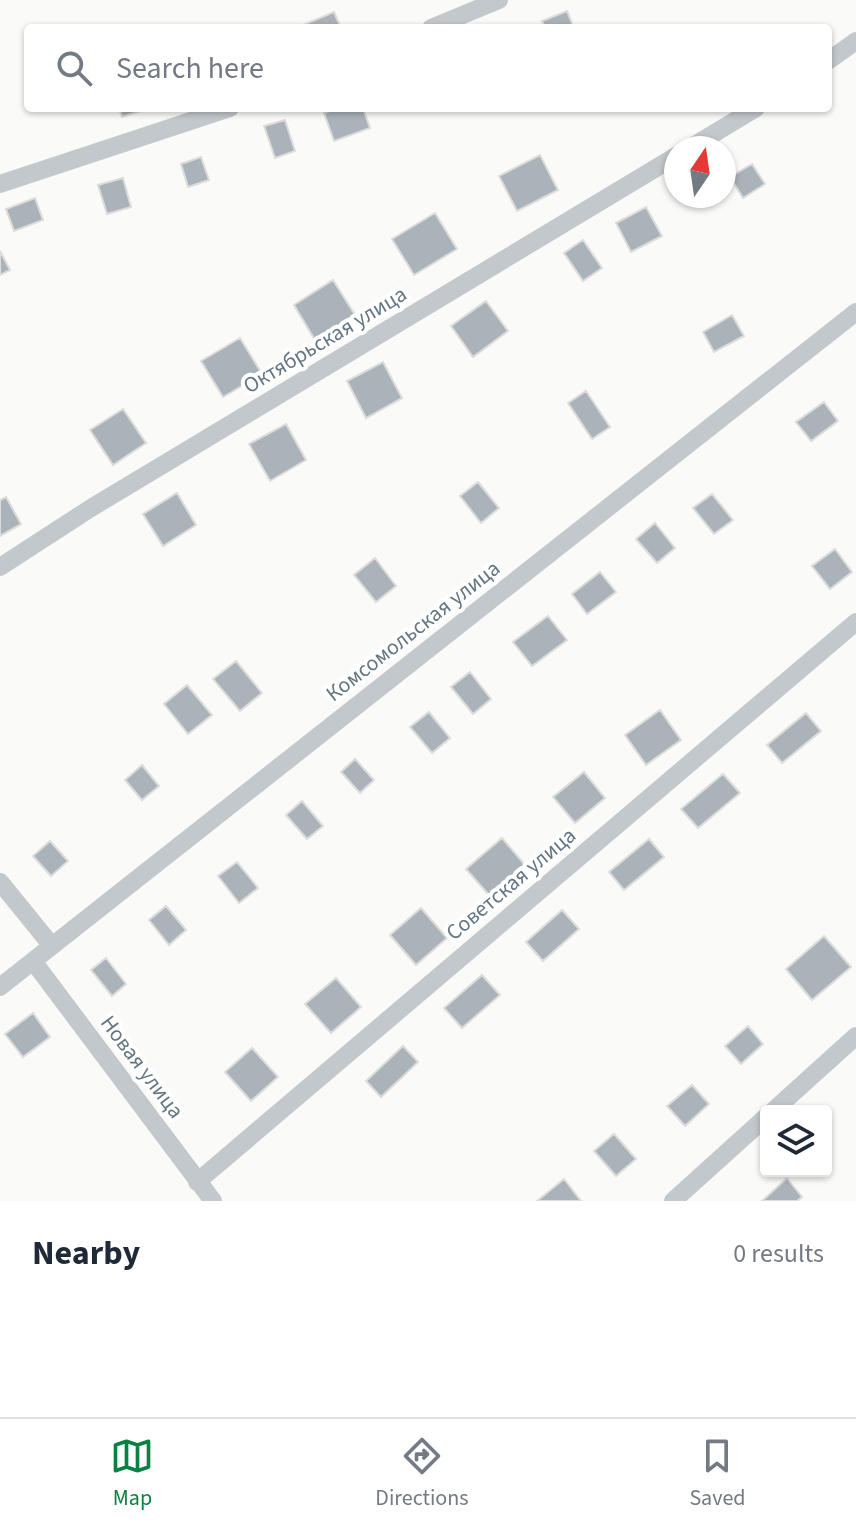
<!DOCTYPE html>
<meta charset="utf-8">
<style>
body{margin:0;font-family:"Source Sans 3",sans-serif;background:#f6f6f7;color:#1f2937}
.controls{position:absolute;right:24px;bottom:24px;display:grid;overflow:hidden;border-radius:8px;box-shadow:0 2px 6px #0004}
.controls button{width:72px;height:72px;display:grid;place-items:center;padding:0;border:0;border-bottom:2px solid #e0e1e3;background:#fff;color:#1f2937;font:40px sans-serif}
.compass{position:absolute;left:664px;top:136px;width:72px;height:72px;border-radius:50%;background:#fff;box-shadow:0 2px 6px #0004;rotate:13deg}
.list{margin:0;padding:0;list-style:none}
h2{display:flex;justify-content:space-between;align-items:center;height:104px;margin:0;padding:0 32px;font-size:34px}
h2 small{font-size:26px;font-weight:400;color:#747a83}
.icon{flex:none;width:44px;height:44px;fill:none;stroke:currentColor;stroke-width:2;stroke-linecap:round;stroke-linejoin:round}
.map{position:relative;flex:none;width:856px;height:1201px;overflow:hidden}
.search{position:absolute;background:#fff;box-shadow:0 2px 6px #0004;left:24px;right:24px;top:24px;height:88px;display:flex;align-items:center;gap:20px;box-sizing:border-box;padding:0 28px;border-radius:8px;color:#747a83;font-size:30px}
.sheet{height:216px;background:#fff}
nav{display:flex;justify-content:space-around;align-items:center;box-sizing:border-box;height:112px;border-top:2px solid #e0e1e3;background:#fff;font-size:22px;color:#747a83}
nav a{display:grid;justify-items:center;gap:4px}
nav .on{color:#0b8043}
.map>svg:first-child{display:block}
.building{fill:#aab3b9;stroke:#dcdcda;stroke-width:2}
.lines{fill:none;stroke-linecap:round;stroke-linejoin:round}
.street{stroke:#c3c8cc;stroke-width:18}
.labels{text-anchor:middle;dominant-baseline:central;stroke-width:8;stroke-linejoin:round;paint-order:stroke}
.street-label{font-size:22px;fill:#657683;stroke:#fff}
</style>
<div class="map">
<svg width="856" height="1201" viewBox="0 0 856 1201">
<rect width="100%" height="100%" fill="#fafaf8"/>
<path class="building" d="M567,11l7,17h-29l-3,-7z
M334,12l7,16h-37l-1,-3z
M119,108h25v2l-22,7z
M338,108h25l7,20 -36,13 -10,-28z
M285,120l10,31 -20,7 -11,-32z
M540,155l18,35 -41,21 -18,-35z
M201,157l8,23 -21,7 -7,-23z
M752,164l13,20 -22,14 -13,-21z
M123,178l8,29 -24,7 -9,-29z
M35,198l8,22 -29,11 -8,-22z
M646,207l16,29 -31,16 -15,-29z
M435,213l22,36 -43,26 -22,-36z
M583,240l19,28 -19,13 -19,-28z
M0,251l10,19 -10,5z
M333,280l22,35 -40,25 -21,-35z
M486,301l22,30 -35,26 -22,-31z
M732,315l12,21 -30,16 -11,-20z
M240,338l22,36 -39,23 -22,-36z
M383,362l19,36 -36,20 -19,-37z
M586,391l24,36 -18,12 -24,-36z
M824,402l14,19 -27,20 -15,-19z
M123,409l23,34 -33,22 -23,-35z
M286,424l20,36 -36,21 -21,-37z
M478,482l21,26 -18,15 -21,-27z
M177,493l19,32 -33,21 -20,-32z
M712,494l21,26 -19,14 -21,-26z
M6,497l15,27 -21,12v-36z
M655,523l20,25 -18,15 -21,-24z
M835,549l17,23 -22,17 -18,-23z
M375,558l21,28 -20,16 -22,-27z
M600,572l16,20 -29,22 -15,-20z
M548,616l19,24 -35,26 -19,-24z
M236,661l26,32 -22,18 -27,-32z
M470,672l21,27 -18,15 -22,-27z
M187,685l25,30 -24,19 -24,-30z
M660,710l21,30 -35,25 -21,-30z
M429,712l21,26 -18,15 -22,-26z
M806,713l15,18 -39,32 -15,-18z
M355,759l19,21 -14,13 -19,-21z
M142,765l17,21 -17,14 -17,-20z
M584,772l21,26 -30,25 -22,-26z
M723,774l17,19 -42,35 -17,-19z
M302,801l21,25 -16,13 -21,-24z
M502,838l23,27 -36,30 -23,-26z
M649,839l15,18 -40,33 -15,-18z
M50,841l18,20 -17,15 -18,-20z
M237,862l21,26 -19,15 -21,-27z
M166,906l20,24 -17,15 -20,-25z
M421,908l26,30 -31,27 -26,-30z
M562,910l17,19 -36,32 -17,-19z
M824,936l27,31 -39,33 -26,-31z
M106,958l20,26 -14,12 -21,-26z
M482,975l18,20 -38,33 -18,-20z
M336,978l25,29 -30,26 -26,-29z
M33,1013l17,24 -27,20 -18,-23z
M748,1026l15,18 -22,20 -16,-18z
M403,1046l15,16 -37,35 -15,-16z
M252,1048l26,29 -27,24 -26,-29z
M692,1085l17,19 -24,22 -18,-20z
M614,1134l22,25 -20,17 -22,-25z
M787,1178l15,19 -5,4h-35z
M564,1179l17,22h-44z"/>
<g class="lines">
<path class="street" d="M431,28l68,-28
M828,61l28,-20
M690,148l66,-40
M0,184l230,-76
M0,567l91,-59 585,-352
M0,882l52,64
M33,961l180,240
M0,987l856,-675
M773,1111l83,-75
M197,1182l659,-560
M673,1201l93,-84"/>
</g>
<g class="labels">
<g class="street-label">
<text transform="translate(325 340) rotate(-31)">Октябрьская улица</text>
<text transform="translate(413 631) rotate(-38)">Комсомольская улица</text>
<text transform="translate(511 884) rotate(-40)">Советская улица</text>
<text transform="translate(142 1067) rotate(53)">Новая улица</text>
</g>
</g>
</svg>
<div class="controls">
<button><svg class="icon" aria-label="layers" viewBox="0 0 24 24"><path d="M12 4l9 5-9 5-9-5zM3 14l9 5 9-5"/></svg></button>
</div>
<svg class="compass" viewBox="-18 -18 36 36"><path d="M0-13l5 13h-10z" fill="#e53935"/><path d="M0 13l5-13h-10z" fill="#747a83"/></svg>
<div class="search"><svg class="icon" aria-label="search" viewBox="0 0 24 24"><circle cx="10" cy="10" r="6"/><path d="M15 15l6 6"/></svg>Search here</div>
</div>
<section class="sheet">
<h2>Nearby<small>0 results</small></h2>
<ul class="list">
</ul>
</section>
<nav>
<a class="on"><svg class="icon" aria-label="map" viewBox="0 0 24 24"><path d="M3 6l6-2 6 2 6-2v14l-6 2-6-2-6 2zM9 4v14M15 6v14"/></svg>Map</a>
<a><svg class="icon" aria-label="directions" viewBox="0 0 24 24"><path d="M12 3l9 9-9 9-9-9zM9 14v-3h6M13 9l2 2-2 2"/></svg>Directions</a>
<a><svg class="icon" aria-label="saved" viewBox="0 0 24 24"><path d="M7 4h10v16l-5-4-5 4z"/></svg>Saved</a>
</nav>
